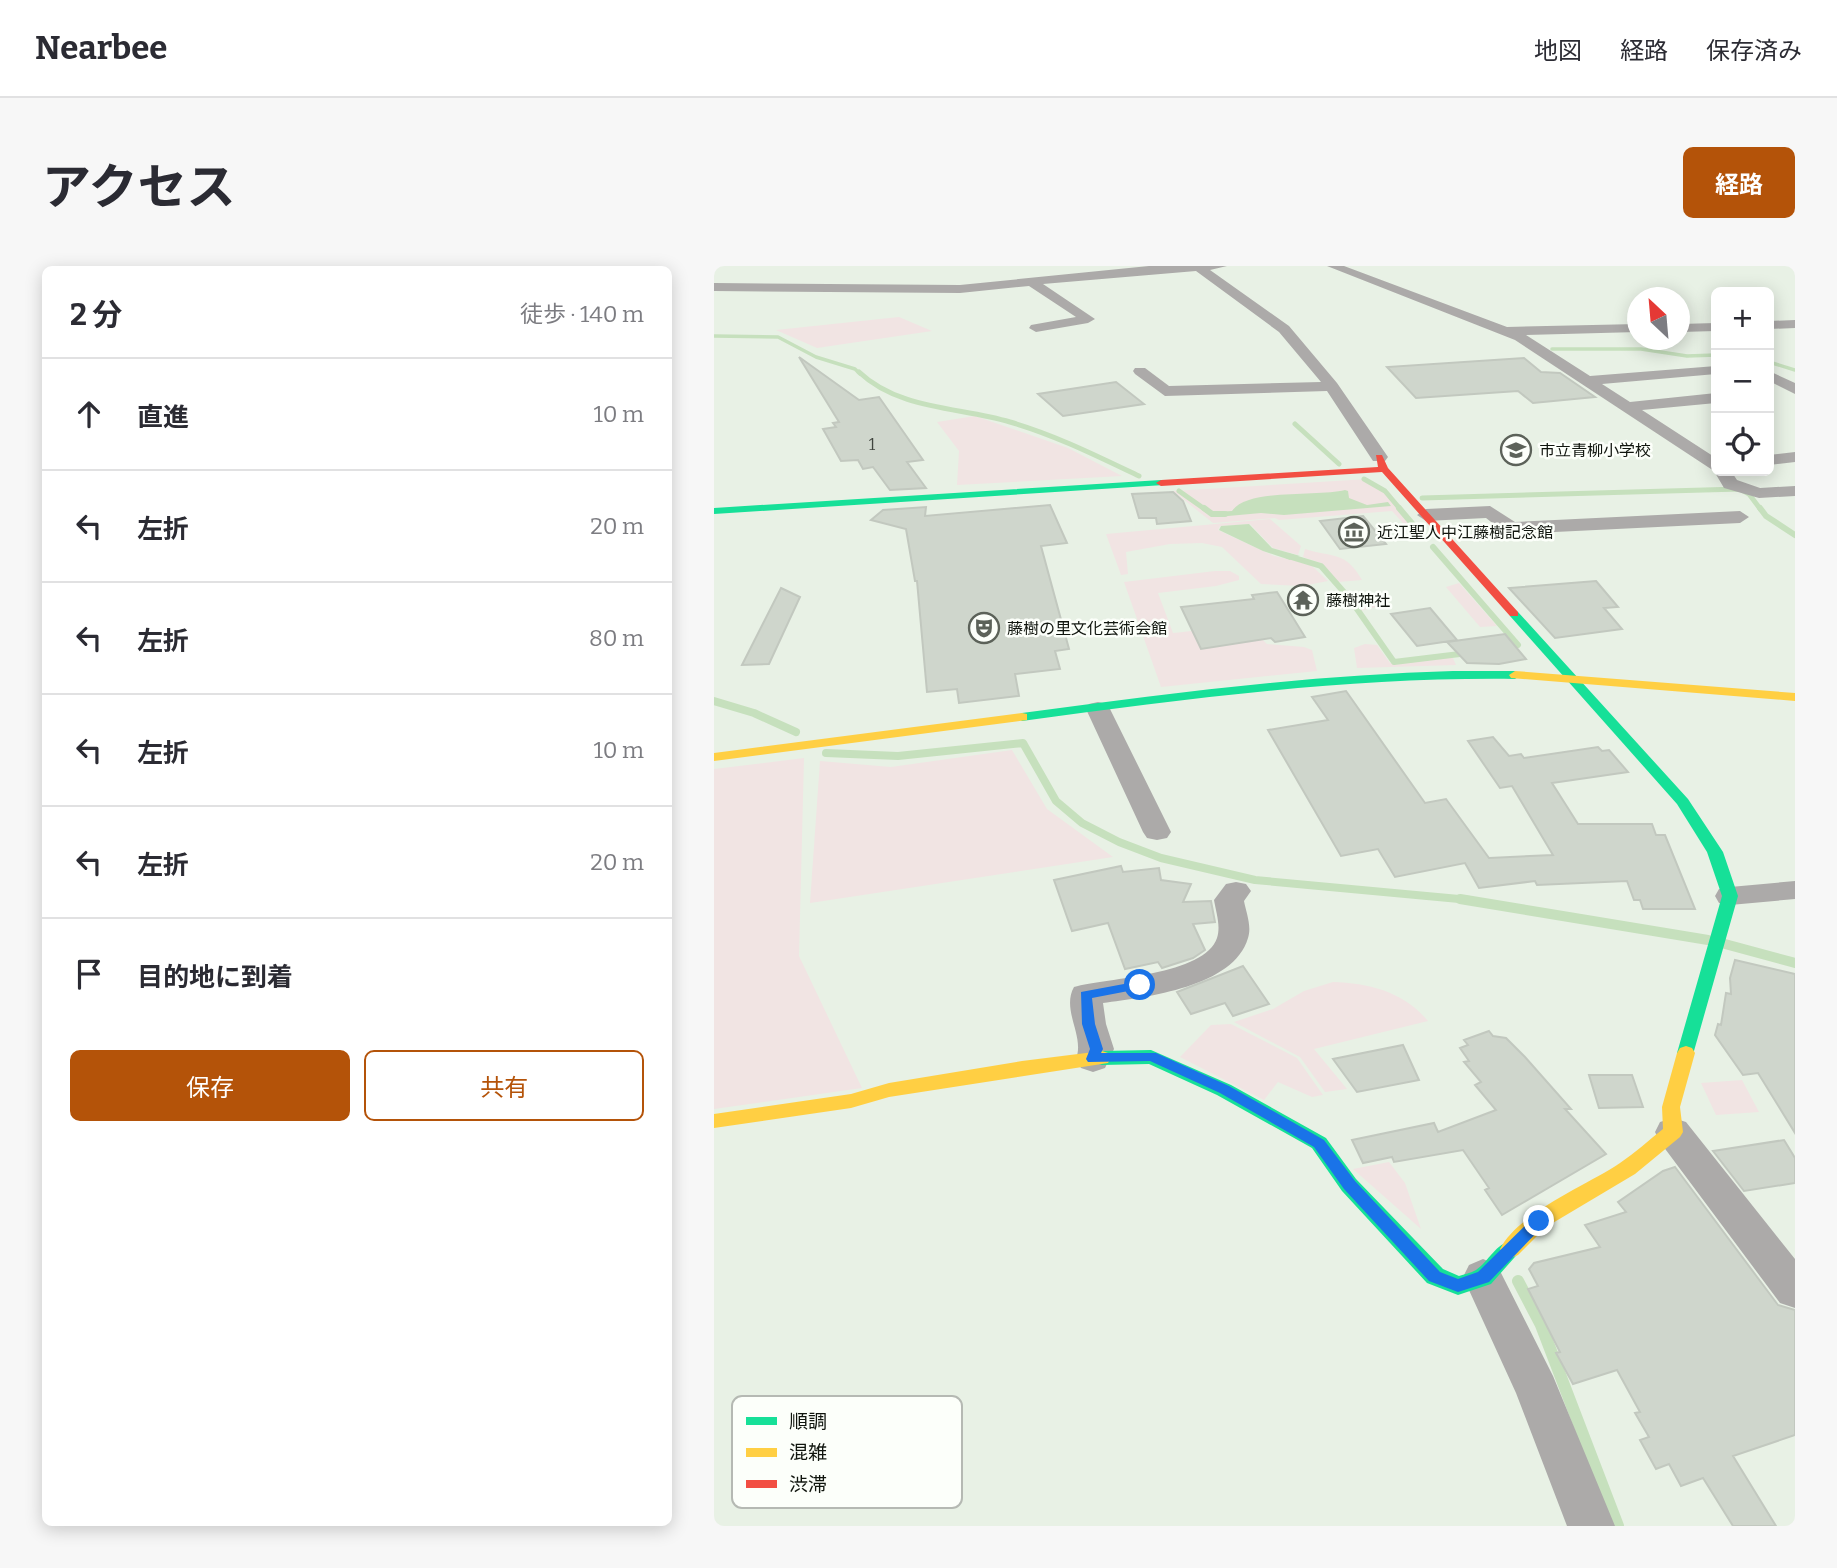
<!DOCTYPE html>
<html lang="ja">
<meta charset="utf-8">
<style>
body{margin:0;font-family:Bitter,"Noto Sans JP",serif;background:#f7f7f7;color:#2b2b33}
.controls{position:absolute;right:21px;top:21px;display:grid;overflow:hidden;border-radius:10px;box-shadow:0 4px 18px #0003}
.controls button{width:63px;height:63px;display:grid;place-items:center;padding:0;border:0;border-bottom:2px solid #e1e1e2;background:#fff;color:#2b2b33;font:35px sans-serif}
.compass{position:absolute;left:913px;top:21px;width:63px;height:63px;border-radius:50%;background:#fff;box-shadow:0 4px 18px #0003;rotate:334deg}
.stop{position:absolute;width:21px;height:21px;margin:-16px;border:5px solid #1a73e8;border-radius:50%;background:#fff}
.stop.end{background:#1a73e8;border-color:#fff;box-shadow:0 2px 7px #0008}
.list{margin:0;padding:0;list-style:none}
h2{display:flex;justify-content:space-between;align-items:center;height:91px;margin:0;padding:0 28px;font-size:30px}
h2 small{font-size:23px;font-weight:400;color:#7c7c81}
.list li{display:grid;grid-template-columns:46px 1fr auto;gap:21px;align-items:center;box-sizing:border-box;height:112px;padding:0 28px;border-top:2px solid #e1e1e2}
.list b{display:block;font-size:26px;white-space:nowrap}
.list em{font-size:23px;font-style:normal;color:#7c7c81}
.actions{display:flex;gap:14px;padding:21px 28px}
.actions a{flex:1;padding:16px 0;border:2px solid #b45309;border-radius:10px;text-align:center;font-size:24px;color:#b45309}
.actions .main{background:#b45309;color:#fff}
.icon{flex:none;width:38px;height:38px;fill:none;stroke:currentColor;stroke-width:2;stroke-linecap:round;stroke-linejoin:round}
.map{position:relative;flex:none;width:1081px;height:1260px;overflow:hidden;border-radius:10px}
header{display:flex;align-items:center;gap:42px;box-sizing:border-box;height:98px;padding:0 35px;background:#fff;border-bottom:2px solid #e1e1e2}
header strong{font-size:33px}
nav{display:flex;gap:38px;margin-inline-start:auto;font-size:24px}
.intro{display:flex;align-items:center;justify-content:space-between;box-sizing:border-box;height:168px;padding:0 42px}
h1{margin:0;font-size:49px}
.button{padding:18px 32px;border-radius:10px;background:#b45309;color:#fff;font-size:24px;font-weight:700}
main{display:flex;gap:42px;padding:0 42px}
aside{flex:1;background:#fff;border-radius:10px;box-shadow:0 4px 18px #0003}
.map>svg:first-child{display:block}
.green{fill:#f1e4e3}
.water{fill:#c6e0bd}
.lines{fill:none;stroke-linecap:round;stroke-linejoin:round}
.stream-far5{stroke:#c6e0bd;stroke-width:3.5}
.stream-far4{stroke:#c6e0bd;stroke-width:5}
.stream-far3{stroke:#c6e0bd;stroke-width:6}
.stream-far2{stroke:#c6e0bd;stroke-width:8}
.stream-far1{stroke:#c6e0bd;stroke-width:10}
.stream{stroke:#c6e0bd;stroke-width:12}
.building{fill:#cfd6cc;stroke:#c2c8bf;stroke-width:2}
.street{fill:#acaaa9;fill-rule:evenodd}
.fast{fill:#16e098;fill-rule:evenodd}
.slow{fill:#ffcf43;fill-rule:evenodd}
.jam{fill:#f24e42;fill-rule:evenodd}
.route{fill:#1a73e8}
.labels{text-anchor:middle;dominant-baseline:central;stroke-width:5;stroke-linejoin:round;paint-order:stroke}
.number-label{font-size:16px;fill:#40453e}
.far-poi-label{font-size:16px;fill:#10150e;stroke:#fcfffa;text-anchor:start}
.key{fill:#fcfffa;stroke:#b5b9b3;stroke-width:2}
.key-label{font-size:19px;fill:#10150e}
</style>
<header>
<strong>Nearbee</strong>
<nav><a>地図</a><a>経路</a><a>保存済み</a></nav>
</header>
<div class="intro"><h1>アクセス</h1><a class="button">経路</a></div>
<main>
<aside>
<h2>2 分<small>徒歩 · 140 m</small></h2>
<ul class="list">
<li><svg class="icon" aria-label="ahead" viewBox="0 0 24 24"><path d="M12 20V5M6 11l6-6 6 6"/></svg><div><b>直進</b></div><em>10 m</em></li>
<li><svg class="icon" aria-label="left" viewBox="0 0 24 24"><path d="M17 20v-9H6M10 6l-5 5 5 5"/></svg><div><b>左折</b></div><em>20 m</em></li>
<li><svg class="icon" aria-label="left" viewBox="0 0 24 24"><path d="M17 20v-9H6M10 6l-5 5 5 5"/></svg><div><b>左折</b></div><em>80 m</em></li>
<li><svg class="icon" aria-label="left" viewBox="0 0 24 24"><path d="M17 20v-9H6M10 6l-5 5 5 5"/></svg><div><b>左折</b></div><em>10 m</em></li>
<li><svg class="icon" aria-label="left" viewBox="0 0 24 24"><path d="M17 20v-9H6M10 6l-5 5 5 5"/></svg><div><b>左折</b></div><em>20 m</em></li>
<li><svg class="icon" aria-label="arrive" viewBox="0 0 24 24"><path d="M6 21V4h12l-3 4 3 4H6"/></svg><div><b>目的地に到着</b></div></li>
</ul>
<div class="actions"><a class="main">保存</a><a>共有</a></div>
</aside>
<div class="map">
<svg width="1081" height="1260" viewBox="0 0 1081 1260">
<rect width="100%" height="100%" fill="#e8f1e5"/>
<path class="green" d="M185,51l33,14 -115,17 -41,-18z
M261,150l93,32 54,28 -165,9 2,-34 -22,-29z
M654,213l20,12 13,16 -5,1 20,24 -4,1 -20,-22 -113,9 -4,-2 -62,5 -40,-32z
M556,253l31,27 -3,9 -25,-7 -23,-24 -30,2 -2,4 56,26 36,8 18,17 -26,5 -41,-2 -39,-37 -20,-4 -32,1 -44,8 2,22 -7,1 -15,-41z
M591,283c28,9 41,2 57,31l-24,2 -17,-19 -18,-6z
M501,305h15l9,5v4l-23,6 -58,7 15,40c30,-2 72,-14 94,11l37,3 8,3 5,21 -156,16 -37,-105z
M745,317l38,43 -17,1 -34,-40z
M662,327h5l7,11 -28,7 -7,-13z
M651,378l12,1 13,18 62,-7 4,9 -99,3 -3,-20z
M298,484l35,59 66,48 -303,46 10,-142 71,6z
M90,492l-5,198 63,132 -148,21v-340z
M619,716c36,1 71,10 95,39l-114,28 33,40 -22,3 -25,-35 -66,-35 39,-13 31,-18z
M517,758l66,34 26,37 -11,2 -34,-15 -14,18 -84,-43 31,-32z
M1028,814l17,32 -43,3 -15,-32z
M675,896l16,21 16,46 -68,-60z"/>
<path class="water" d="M631,224l3,1 1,7 18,7 21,-3 3,4 -107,9 -23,-2 -44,4 -2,-5 17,-1c15,-23 87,-14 113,-21z
M535,258l23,24 28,8h-5l-5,4 -27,-9 -44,-21 2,-4z"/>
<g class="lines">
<path class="stream-far5" d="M0,70l64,1 38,20 39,12 5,5
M838,83h89l46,7 29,-1
M1055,96l26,8"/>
<path class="stream-far4" d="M145,106c40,38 101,35 151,50 45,13 87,34 129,54
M581,158l44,40
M650,213l21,12 16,19
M465,225l27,19
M708,232l318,-9 9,5 12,16"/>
<path class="stream-far3" d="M490,242l8,6h13
M685,242l22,26
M1046,242l6,8 29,19
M719,281l85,98 -12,2
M574,290l33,10 29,33 44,63 74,-9"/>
<path class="stream-far2" d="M0,435l40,12 42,19
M112,487l72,3 125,-13 33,58 26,22 37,19 42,16 94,22 215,20"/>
<path class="stream-far1" d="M746,633l248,41
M1011,678l70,19"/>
<path class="stream" d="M804,1015l23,44 77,201"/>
</g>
<path class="building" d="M85,91l60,43 20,-3 44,63 -16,2 19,26 -36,2 -17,-23 -10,2 -5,-9 -17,1 -18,-32 13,-2 -3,-4 6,-1z
M810,92l17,14 19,1 35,24 -62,6 -15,-12 -102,7 -29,-31z
M402,116l28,22 -81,12 -25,-22z
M459,226l10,9 8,20 -34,3 -1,-6h-17l-7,-24z
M336,239l17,38 -26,3 28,103 -14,2 5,18 -45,5 4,22 -60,7 -2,-14 -30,3 -10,-111h-2l-9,-52 -35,-9 12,-10 43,-3 -1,9z
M649,250l23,28 -46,5 -20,-28z
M882,315l22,26 -14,1 18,21 -67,9 -46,-50z
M67,322l19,9 -31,67 -27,1z
M563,326l28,45 -30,5 -4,-4 -70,11 -20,-42 73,-8 -2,-4z
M716,342l27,32 -40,6 -26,-32z
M791,368l21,25 -27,5 -32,-1 -20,-21z
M632,425l79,112 21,-4 43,59 64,-3 -41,-69 -12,2 -32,-47 25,-4 16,19 12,-2 3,4 74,-11 4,4 7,-1 19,22 -76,11 26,41h74l4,11h9l30,74h-52l-3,-9h-6l-7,-19 -90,4 -2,-4 -56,7 -14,-25 -70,14 -17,-28 -37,7 -73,-126 60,-10 -16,-23z
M407,600l2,6 36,-4 2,12 30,4 -8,18 28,-1 4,21 -22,2 12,26 -12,8 -31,10 -4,-6 -33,7 -17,-46 -36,8 -18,-51z
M1021,694l60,14v159l-37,-60 -15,2 -28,-40 3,-11 3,1 5,-32 5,1 -1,-16z
M529,700l26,38 -36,12 -8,-13 -34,11 -14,-22z
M775,765l4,5 13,2 19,19 46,52h-6l41,45 -104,61 -17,-25 4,-2 -26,-38 -69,12 -2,-5 -29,6 -11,-23 82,-17 4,9 58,-22 -21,-25 6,-3 -17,-20 5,-1 -9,-13 8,-3 -4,-5z
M689,779l16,35 -62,12 -24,-33z
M875,809h43l11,32 -44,1z
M1070,874l11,18v25l-51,8 -31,-40z
M961,901l103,138 17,5v125l-62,21 43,70h-43l-30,-48 -22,8 -12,-22 -13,5 -16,-29 9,-3 -14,-24 5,-1 -23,-42 -44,14 -17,-31 4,-1 -32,-63 10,-3 -9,-17 5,-6 66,-16 -15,-22 41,-13 -8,-10 45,-31z"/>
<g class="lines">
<path class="street" d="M435,0h78l-17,4 79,56 48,57 51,74 -3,4h-12l-46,-70 -162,5 -30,-22 -2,-3 2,-3h10l24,18 152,-4 -42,-50 -83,-61 -153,13 52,35 -7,4 -52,9 -7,-4 2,-3 45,-8 -47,-31 -69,7 -246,-2v-8l246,2z
M613,0h17l163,61 131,-3v8l-112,3 64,41 126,-10v8l-114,10 28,18 86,-9v10l-74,7 74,48v13h15l6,9 23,8 35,-2v10l-36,2 -35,-10 -10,-17 -199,-131z
M1081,54v8l-26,1v-8z
M1002,57v8l-36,1v-8z
M1055,105l26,12v11l-26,-13z
M1081,186v10l-26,3v-10z
M776,240l25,16 225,-11 9,6 -9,6 -229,11 -7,-2 -18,-14 -60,3 -9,-6 9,-6z
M384,436l9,2 3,5 61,123 -4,6 -10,2 -10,-2 -4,-6 -57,-123 3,-5z
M1081,615v18l-65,6 -11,-2 -4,-7 4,-7 11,-2z
M522,616l10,2 5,7 -7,10c2,11 8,25 4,37 -14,49 -101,59 -145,65l3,21 8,25 -9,19 -12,4 -12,-4 -5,-9c9,-23 -15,-49 -2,-72 33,-9 131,-12 143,-49 4,-12 -1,-26 -3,-38l12,-16z
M959,852l13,4 109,137v49l-15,-5 -120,-161 -5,-10 5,-10z
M769,993l14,6 56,111 62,150h-48l-51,-133 -53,-116 6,-12z"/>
<path class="fast" d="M447,214l3,1v4l-450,29v-6z
M800,345l4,1 170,187 35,53 15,44 -46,162h-12l-3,-5 45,-157 -15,-44 -30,-48 -167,-188v-4z
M739,405h62l6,4 -6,4c-166,-2 -329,20 -493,42l-7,-4 7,-4c143,-19 286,-38 431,-42z
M437,784l80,35 95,53 30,41 87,90 16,7c5,-2 12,-3 17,-6 14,-9 23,-34 42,-27l4,6 -31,35 -33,11 -31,-12 -85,-92 -30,-43 -95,-53 -68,-31 -47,1 -6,-2 -3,-5 3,-5 6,-2z"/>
<path class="slow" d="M801,405l280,22v8l-284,-23 -2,-3z
M308,447l5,1v6l-313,41v-8z
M972,780l6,2 3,5 -15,54 3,25 -3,5 -45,37 -89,53 -28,28 -7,3 -7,-3 -4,-6c19,-37 86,-63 120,-86 15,-10 29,-23 43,-34l-1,-22 15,-54 3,-5z
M388,785l6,2 3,5 -3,5 -219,34 -38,11 -137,20v-14l137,-20 38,-11 133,-22z"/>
<path class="jam" d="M662,189h6l6,13 130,144v4h-8l-128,-144 -221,14 -5,-3 5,-3 217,-13z"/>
</g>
<path class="route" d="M426,715l6,4 -2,3 -52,10 3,26 8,25 -2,4h55l73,33 95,54 31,41 85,91 18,7 20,-7 56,-55h10l2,4 -2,4 -55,57 -31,10 -29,-11 -85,-92 -30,-42 -94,-54 -70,-32 -62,1 -2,-3 4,-10 -8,-25 -1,-32z"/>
<defs>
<g id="school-ring" transform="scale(1.575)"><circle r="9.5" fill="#fcfffa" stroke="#5c6259" stroke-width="1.5"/><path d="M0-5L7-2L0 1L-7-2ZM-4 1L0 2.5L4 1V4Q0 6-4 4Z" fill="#5c6259"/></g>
<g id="museum-ring" transform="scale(1.575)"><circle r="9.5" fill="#fcfffa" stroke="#5c6259" stroke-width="1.5"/><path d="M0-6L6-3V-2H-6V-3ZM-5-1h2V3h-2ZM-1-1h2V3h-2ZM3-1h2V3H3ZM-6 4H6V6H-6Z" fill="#5c6259"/></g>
<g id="temple-ring" transform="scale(1.575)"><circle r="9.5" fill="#fcfffa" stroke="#5c6259" stroke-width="1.5"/><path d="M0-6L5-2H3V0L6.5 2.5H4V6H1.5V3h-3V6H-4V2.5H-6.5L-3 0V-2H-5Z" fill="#5c6259"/></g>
<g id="theatre-ring" transform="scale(1.575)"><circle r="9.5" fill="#fcfffa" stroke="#5c6259" stroke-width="1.5"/><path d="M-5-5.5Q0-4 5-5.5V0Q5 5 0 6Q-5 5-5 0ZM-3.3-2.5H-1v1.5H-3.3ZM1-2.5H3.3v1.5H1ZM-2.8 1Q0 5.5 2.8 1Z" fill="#5c6259"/></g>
</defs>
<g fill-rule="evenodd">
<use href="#school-ring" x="802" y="184"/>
<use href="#museum-ring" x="640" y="266"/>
<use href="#temple-ring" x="589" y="334"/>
<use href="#theatre-ring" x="270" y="362"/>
</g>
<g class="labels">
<g class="number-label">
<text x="158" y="178">1</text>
</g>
<g class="far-poi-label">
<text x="825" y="184">市立青柳小学校</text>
<text x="663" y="266">近江聖人中江藤樹記念館</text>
<text x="612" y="334">藤樹神社</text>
<text x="293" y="362">藤樹の里文化芸術会館</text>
</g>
</g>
<rect x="18" y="1130" width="230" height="112" rx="10" class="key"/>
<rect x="32" y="1151" width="31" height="8" fill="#16e098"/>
<rect x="32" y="1182" width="31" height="9" fill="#ffcf43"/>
<rect x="32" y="1214" width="31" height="8" fill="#f24e42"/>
<g class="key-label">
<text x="75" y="1162">順調</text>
<text x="75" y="1193">混雑</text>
<text x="75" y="1225">渋滞</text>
</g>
</svg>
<div class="controls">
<button>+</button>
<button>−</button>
<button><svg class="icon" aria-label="locate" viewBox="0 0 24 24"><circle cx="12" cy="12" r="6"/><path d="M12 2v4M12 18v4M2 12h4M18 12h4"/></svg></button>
</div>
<svg class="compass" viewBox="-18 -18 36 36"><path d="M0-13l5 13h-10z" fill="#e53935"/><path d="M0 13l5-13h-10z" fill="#7c7c81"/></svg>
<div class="stop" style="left:426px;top:719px"></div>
<div class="stop end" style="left:825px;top:955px"></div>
</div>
</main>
